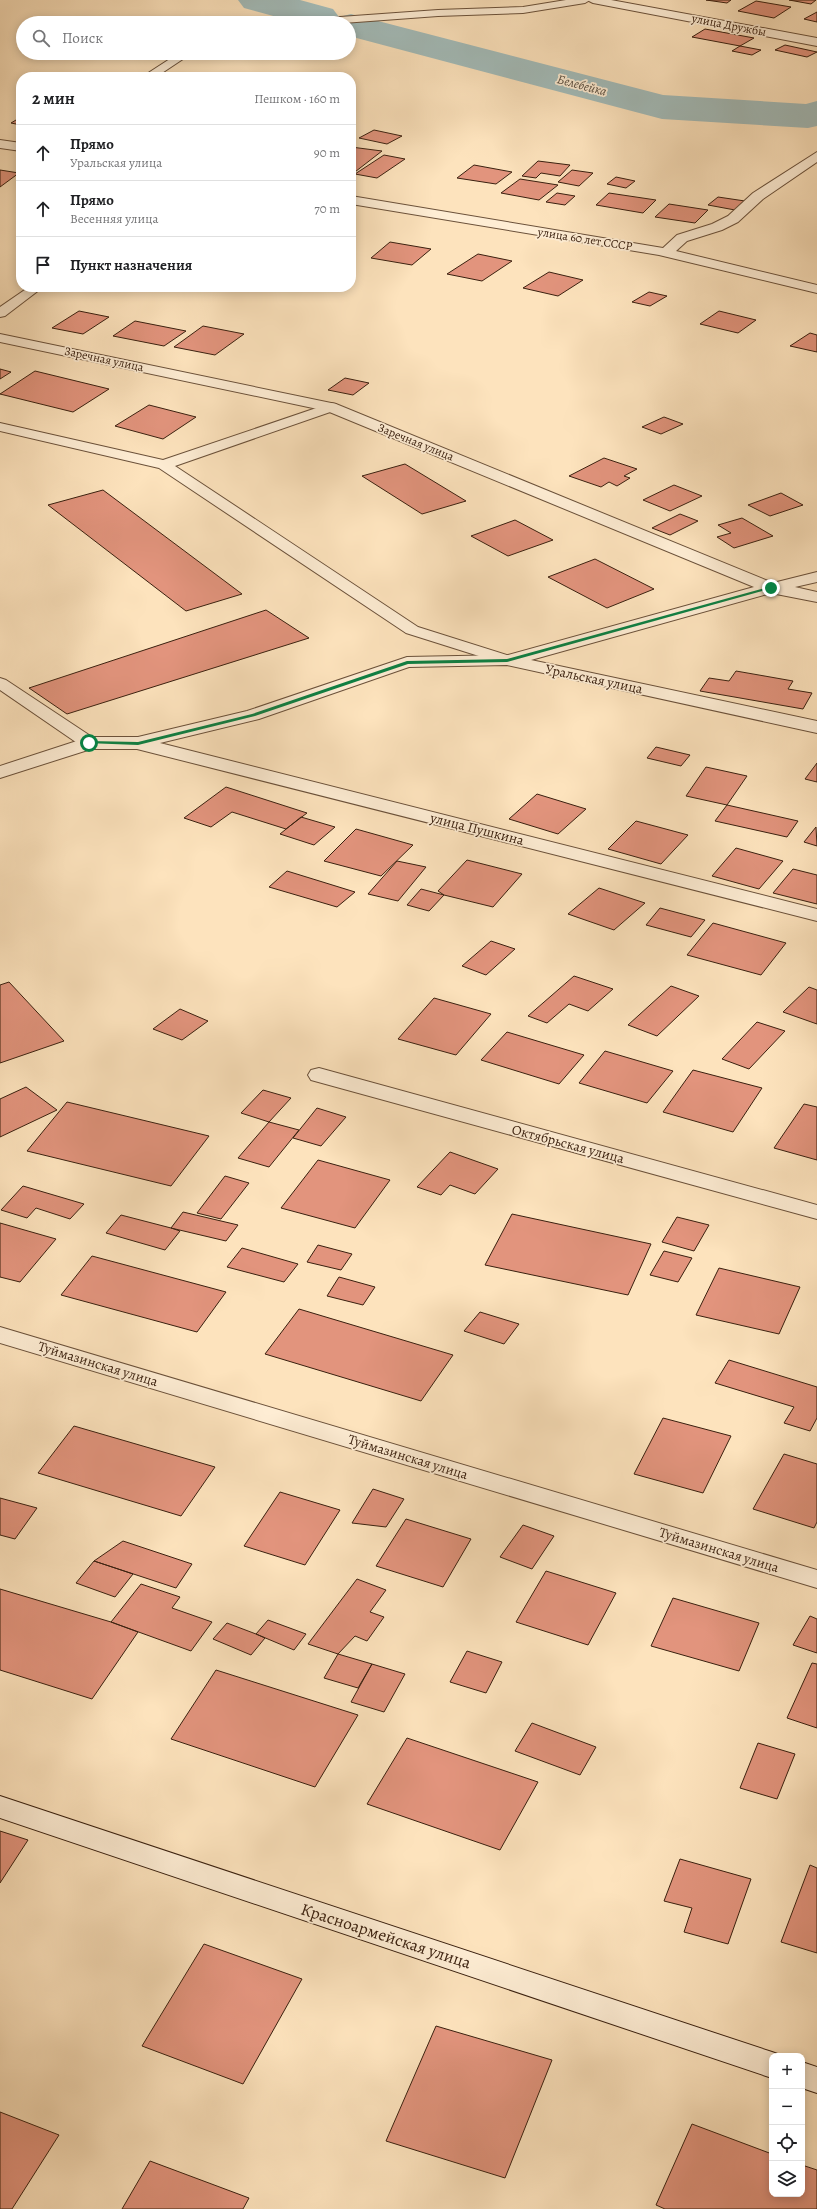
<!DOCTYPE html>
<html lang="ru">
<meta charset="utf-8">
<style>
body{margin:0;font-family:Alegreya,serif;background:#f6f6f6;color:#202124}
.controls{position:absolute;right:12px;bottom:12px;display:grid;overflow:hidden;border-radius:8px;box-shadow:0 2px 10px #0003}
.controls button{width:36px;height:36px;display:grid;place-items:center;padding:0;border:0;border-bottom:1px solid #e0e0e0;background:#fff;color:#202124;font:20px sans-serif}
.stop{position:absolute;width:12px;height:12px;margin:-9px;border:3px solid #0b8043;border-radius:50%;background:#fff}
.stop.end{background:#0b8043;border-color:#fff;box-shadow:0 1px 4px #0008}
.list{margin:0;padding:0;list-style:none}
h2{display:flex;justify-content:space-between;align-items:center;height:52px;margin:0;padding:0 16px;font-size:17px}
h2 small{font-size:13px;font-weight:400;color:#757577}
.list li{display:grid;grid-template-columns:26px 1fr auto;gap:12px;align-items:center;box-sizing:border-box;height:56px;padding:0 16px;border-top:1px solid #e0e0e0}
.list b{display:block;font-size:15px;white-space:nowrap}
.list p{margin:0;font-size:13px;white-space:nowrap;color:#757577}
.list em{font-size:13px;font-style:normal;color:#757577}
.icon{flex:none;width:22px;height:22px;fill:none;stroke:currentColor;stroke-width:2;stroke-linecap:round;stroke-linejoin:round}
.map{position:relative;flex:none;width:817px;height:2209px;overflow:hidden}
.search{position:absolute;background:#fff;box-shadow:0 2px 10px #0003;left:16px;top:16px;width:340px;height:44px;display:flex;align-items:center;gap:10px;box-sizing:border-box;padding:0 14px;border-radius:22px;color:#757577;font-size:15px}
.panel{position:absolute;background:#fff;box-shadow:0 2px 10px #0003;left:16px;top:72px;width:340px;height:220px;border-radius:16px}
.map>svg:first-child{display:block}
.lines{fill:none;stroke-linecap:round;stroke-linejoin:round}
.river{fill:#a3bcba;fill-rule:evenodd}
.building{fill:#e2947d;stroke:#3a200f}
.service-casing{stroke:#6b513a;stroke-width:2}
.minor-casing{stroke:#6b513a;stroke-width:2}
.secondary-casing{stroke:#3a200f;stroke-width:2}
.service{fill:#feedd4;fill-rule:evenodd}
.minor{fill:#feedd4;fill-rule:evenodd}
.secondary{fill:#feedd4;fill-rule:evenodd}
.route{fill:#0b8043}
.labels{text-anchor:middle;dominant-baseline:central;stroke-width:3.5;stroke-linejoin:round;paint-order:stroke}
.far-street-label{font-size:12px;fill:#3a200f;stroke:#feedd4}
.far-water-label{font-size:13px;font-style:italic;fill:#5a4f42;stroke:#feedd4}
.street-label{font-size:14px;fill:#3a200f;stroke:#feedd4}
.near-street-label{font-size:17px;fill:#3a200f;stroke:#feedd4}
</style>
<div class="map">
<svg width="817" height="2209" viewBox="0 0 817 2209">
<rect width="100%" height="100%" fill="#fde3bd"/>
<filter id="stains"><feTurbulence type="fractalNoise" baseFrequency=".005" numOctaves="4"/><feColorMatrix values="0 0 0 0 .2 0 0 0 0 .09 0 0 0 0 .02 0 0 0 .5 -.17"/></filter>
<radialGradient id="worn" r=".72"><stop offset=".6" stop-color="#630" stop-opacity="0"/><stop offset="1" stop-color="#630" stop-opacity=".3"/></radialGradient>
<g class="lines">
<path class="river" d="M238,0h62l33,9 6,8 12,-3 312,81 143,9 11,-3v25l-9,2 -146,-9 -313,-83v-13h-50l-55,-15z"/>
</g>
<path class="building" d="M706,0h25l-4,3z
M789,0h27l-5,4z
M756,1l35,6 -17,11 -36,-7z
M817,12v10l-13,-3z
M705,29l49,9 -14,8 -48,-9z
M785,45l32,7 -10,5 -32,-7z
M740,46l21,4 -9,5 -20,-4z
M21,117v8l-10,-2z
M374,130l28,6 -15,8 -28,-6z
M351,147l31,4 -31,24z
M384,155l21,4 -28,19 -22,-4z
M538,161l32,4 -10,11 -19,-3 -5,5 -14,-2z
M474,165l38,7 -16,12 -39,-6z
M0,170l19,3 -19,14z
M572,170l21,3 -14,13 -21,-4z
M616,177l19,4 -9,7 -19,-4z
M520,179l38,6 -19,15 -38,-7z
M557,193l18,3 -10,9 -19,-3z
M609,193l47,7 -13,13 -47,-8z
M718,197l27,4 -10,9 -27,-5z
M669,204l39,6 -13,13 -40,-6z
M390,242l41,7 -19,16 -41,-7z
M478,254l34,7 -30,20 -35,-7z
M549,272l34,8 -25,16 -35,-8z
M649,292l18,4 -17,10 -18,-4z
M79,311l30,6 -26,17 -31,-6z
M719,311l37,9 -18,13 -38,-9z
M135,321l51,10 -22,15 -51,-10z
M203,326l41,8 -29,21 -41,-8z
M810,333l7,2v17l-27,-6z
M0,369l11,3 -11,7z
M35,371l74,18 -36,23 -73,-18z
M345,378l24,5 -16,12 -25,-5z
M149,405l47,12 -33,22 -48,-13z
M664,417l19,7 -22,10 -19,-7z
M604,458l33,11 -13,7 6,2 -13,8 -8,-4 -8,5 -32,-11z
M405,464l61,37 -44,13 -60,-38z
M674,485l28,11 -32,15 -27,-11z
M103,490l139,104 -56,17 -138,-106z
M781,493l22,12 -33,11 -22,-11z
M680,514l18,7 -28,14 -18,-7z
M742,518l31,18 -39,12 -17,-11 14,-4 -13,-8z
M515,520l38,20 -45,16 -37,-20z
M595,559l59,30 -47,19 -59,-31z
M266,610l43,28 -242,76 -38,-26z
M736,671l57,10 -5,8 24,4 -9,16 -103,-18 9,-13 20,3z
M656,747l34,8 -9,11 -34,-8z
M817,763v19l-12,-3z
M706,767l41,9 -20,29 -41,-9z
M226,787l81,26 -21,16 -54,-17 -21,15 -27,-9z
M537,794l49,15 -28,25 -49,-15z
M727,805l71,16 -11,16 -72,-16z
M301,817l34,10 -21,18 -34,-11z
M636,821l52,14 -27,29 -53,-15z
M816,827l1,19 -13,-4z
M356,829l57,16 -32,31 -57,-15z
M736,848l47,13 -24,28 -47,-13z
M467,860l55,14 -29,33 -49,-12 -6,-4z
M397,861l29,6 -28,34 -30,-7z
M793,869l24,6v29l-44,-11z
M287,871l68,21 -18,15 -68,-20z
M599,888l46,15 -31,27 -46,-16z
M421,889l23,6 -15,16 -22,-6z
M660,908l45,12 -14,17 -45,-12z
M713,923l73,20 -25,32 -74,-20z
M491,941l24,8 -29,26 -24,-9z
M574,976l39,13 -25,22 -19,-7 -22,19 -19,-7z
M9,982l55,59 -64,22v-78z
M671,986l28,10 -42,40 -29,-11z
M809,987l8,3v34l-34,-12z
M434,998l57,16 -35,41 -58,-16z
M180,1009l28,12 -26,19 -29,-11z
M757,1022l28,9 -36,38 -27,-10z
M507,1032l77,23 -25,29 -78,-24z
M605,1051l68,20 -26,32 -68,-20z
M693,1070l69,18 -29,44 -70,-20z
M26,1087l31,23 -57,27v-38z
M263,1090l28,8 -22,24 -28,-9z
M67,1102l142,34 -38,50 -144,-35z
M804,1104l13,3v53l-43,-12z
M317,1108l29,9 -25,29 -28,-8z
M269,1122l30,8 -30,37 -31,-9z
M450,1152l48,17 -23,25 -25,-9 -9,10 -24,-8z
M318,1160l72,20 -35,48 -74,-20z
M225,1176l24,7 -28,36 -24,-6z
M23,1186l61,18 -14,15 -34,-11 -9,10 -26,-8z
M183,1212l55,13 -12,16 -55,-13z
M512,1214l139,30 -23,51 -143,-30z
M121,1215l50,13 9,3 -15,19 -59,-17z
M677,1217l32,8 -15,26 -32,-9z
M0,1223l56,16 -36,43 -20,-5z
M318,1245l34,9 -11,16 -34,-8z
M242,1248l56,16 -14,18 -57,-15z
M664,1251l28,7 -14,24 -28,-7z
M92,1256l134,36 -29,40 -136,-37z
M719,1268l81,19 -21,47 -83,-19z
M339,1277l36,10 -12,18 -36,-9z
M299,1309l154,46 -32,46 -156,-47z
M480,1312l39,12 -15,20 -40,-13z
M729,1360l88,27v31l-7,13 -26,-8 10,-16 -79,-24z
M663,1418l68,18 -28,57 -69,-19z
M74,1426l141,41 -34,49 -143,-43z
M784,1454l33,10v58l-3,6 -61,-19z
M373,1489l31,10 -18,28 -34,-4z
M280,1492l60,18 -35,55 -61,-19z
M0,1498l37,10 -22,31 -15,-4z
M406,1519l65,20 -28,48 -67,-21z
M523,1525l31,11 -22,33 -32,-12z
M123,1541l69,23 -16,24 -82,-27z
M94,1561l39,13 -18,23 -39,-14z
M546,1571l70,22 -28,52 -72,-23z
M357,1579l29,11 -16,22 14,5 -17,24 -12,-5 -17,18 -30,-10z
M141,1584l39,13 -8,11 40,14 -21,29 -80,-29z
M0,1589l111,33 27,10 -46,67 -92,-29z
M673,1598l86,25 -20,48 -88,-25z
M810,1616l7,3v34l-24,-8z
M268,1620l38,14 -12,16 -38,-16z
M227,1623l29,11 9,4 -14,17 -38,-16z
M467,1651l35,11 -16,31 -36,-11z
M338,1654l34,10 -14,24 -34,-10z
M812,1663l5,1v64l-30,-10z
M372,1664l33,10 -21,38 -33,-10z
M216,1670l142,45 -43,72 -144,-48z
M532,1723l64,24 -16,28 -65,-24z
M407,1738l131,44 -38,68 -133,-46z
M758,1743l37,11 -18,45 -37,-11z
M0,1831l28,9 -28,43z
M680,1859l71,20 -23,65 -44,-12 8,-24 -28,-7z
M810,1865l7,3v85l-36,-11z
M204,1944l98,35 -59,105 -101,-38z
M436,2026l116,34 -47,118 -119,-37z
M0,2112l59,23 -47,74h-12z
M692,2124l80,30v40h30v-29l15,5v39h-152l-9,-4z
M150,2161l99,37 -6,11h-121z"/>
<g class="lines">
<g class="service-casing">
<path id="service" d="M566,0h24l-5,3 -62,10 -85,3 -95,7h-50l5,-3 140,-10 85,-3z
M179,53h13l-36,24h-14z
M29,287h14l-38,29 -5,1v-10z
M331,403l5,1 2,3 -2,3 -161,56 243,161 95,30 2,3 -2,3h-12l-95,-30 -247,-165 -159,-37v-8l163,37z
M0,678l6,2 89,59 2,4 -2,4h-12l-83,-57z"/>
</g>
<g class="minor-casing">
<path id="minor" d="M587,0h24l206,38v8l-224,-43z
M0,140l21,3v8l-21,-3z
M817,152v10l-54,37 -25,23 -16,8 -35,11 -11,10 141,34v8l-158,-38 -308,-51v-8l312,52 14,-13 35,-11 16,-8 25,-23z
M0,334l336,70 437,179 44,-11v10l-22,5 22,5v10l-46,-9 -240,67 286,61v12l-310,-68 -98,2 -150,52 -99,24 657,166v12l-680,-172h-46l-91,29v-12l89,-29h49l109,-26 160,-54 101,-2 246,-68 -427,-176 -327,-69z
M319,1068l498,137v14l-506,-139 -3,-5 3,-5z
M0,1327l817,243v18l-817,-245z"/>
</g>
<g class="secondary-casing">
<path id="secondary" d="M0,1796l772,256 11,4h-11v22l-772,-260z
M802,2062l15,5v26l-15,-5z"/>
</g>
<use href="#service" class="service"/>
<use href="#minor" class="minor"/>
<use href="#secondary" class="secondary"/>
</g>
<path class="route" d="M769,587l4,1 -266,74 -99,2 -153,52 -117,29 -52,-2 3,-2 49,1 114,-28 155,-53 100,-2z"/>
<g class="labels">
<g class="far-street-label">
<text transform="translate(729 25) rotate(11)">улица Дружбы</text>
<text transform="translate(585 239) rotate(9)">улица 60 лет СССР</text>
<text transform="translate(104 359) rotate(12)">Заречная улица</text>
<text transform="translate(416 442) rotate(22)">Заречная улица</text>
</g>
<g class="far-water-label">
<text transform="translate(582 85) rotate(15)">Белебейка</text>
</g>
<g class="street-label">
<text transform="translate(594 679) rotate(12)">Уральская улица</text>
<text transform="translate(477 829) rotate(14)">улица Пушкина</text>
<text transform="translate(568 1144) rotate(15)">Октябрьская улица</text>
<text transform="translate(98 1364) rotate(17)">Туймазинская улица</text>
<text transform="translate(408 1457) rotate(17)">Туймазинская улица</text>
<text transform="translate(719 1550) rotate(17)">Туймазинская улица</text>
</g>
<g class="near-street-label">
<text transform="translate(386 1936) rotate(18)">Красноармейская улица</text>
</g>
</g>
<rect width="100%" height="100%" filter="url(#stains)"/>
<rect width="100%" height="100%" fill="url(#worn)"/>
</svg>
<div class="controls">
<button>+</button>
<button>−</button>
<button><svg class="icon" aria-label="locate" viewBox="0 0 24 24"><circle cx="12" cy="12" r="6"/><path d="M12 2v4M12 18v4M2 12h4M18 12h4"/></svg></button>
<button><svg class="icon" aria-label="layers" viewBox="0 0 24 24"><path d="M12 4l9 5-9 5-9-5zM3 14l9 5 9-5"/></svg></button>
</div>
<div class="stop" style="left:89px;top:743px"></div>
<div class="stop end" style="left:771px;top:588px"></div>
<div class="search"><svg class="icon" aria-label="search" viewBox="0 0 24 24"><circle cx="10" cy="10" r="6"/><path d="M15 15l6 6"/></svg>Поиск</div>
<section class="panel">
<h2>2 мин<small>Пешком · 160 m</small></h2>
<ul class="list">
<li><svg class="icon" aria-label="ahead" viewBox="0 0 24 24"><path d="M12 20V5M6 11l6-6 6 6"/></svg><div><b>Прямо</b><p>Уральская улица</p></div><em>90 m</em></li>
<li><svg class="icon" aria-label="ahead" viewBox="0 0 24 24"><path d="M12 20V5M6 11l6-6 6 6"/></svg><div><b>Прямо</b><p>Весенняя улица</p></div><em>70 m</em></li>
<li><svg class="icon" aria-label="arrive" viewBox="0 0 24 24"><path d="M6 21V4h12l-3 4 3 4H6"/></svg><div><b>Пункт назначения</b></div></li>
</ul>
</section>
</div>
